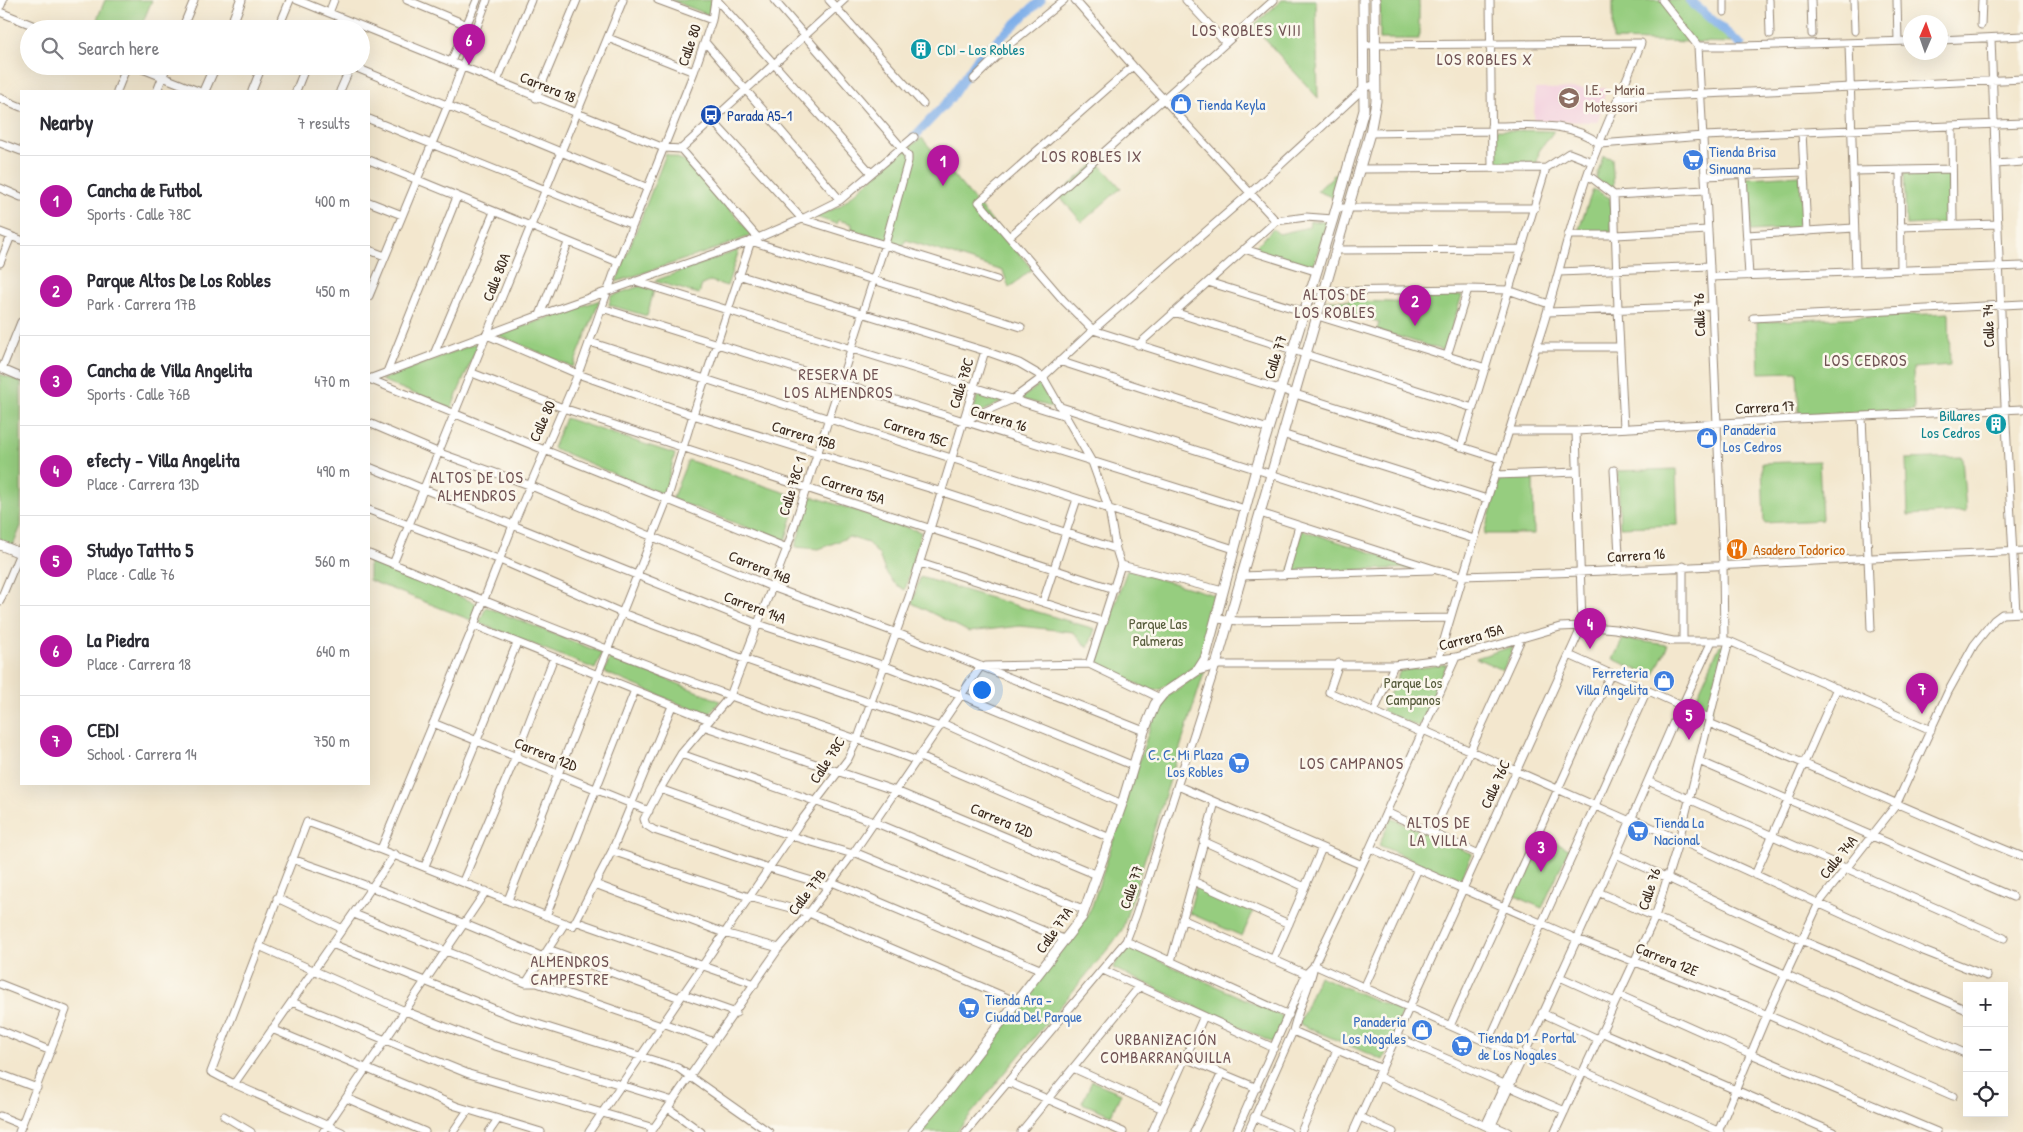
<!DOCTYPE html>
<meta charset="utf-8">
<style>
body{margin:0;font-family:"Patrick Hand",sans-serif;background:#f7f7f7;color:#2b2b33}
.controls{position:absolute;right:15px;bottom:15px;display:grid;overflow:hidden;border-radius:0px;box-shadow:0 5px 20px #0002}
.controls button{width:45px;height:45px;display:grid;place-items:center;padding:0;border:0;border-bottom:1px solid #e1e1e2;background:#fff;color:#2b2b33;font:25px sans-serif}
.compass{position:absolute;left:1903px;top:15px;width:45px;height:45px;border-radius:50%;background:#fff;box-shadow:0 5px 20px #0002;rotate:2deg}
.you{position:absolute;left:981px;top:689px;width:18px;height:18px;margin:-12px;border:4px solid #fff;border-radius:50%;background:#1a73e8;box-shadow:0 0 0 8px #1a73e833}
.badge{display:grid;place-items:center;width:32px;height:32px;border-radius:50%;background:#b5179e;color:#fff;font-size:16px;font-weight:700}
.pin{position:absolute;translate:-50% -41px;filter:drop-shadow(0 1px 2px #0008)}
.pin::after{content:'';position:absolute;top:26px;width:18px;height:15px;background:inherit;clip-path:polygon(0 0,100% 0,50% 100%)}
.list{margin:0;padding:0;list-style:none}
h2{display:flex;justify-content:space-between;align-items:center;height:65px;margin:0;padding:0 20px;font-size:21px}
h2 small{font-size:16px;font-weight:400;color:#7c7c81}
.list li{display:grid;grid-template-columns:32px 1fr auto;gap:15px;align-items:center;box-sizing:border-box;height:90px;padding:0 20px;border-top:1px solid #e1e1e2}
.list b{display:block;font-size:19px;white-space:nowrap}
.list p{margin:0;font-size:16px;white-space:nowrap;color:#7c7c81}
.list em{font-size:16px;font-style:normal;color:#7c7c81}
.icon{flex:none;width:28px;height:28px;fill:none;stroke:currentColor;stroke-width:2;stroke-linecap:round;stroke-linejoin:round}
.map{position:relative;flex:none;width:2023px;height:1132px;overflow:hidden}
.search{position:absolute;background:#fff;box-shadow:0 5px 20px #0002;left:20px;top:20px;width:350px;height:55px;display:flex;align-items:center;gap:12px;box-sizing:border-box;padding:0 18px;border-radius:28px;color:#7c7c81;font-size:19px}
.panel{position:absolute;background:#fff;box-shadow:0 5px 20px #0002;left:20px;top:90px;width:350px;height:695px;border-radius:0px}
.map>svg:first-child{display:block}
.built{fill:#f3cfde}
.green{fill:#96cd7f;stroke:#687c4e}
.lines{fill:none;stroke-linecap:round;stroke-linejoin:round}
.canal{stroke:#7eaee9;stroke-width:9}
.minor-casing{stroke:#978876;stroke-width:9}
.tertiary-casing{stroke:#978876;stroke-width:11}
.minor{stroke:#fff;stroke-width:7}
.tertiary{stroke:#fff;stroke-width:9}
.labels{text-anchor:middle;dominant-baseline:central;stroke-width:5;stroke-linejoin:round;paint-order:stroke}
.street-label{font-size:15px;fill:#3b2a1e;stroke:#fbf7ec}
.culture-label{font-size:15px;fill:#0d838f;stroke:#fbf7ec;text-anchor:start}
.education-label{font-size:15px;fill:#785e54;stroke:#fbf7ec;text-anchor:start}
.shop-label{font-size:15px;fill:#366cbe;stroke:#fbf7ec;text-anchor:start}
.transit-label{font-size:15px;fill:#164399;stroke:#fbf7ec;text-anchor:start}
.food-label{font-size:15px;fill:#c56008;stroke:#fbf7ec;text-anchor:start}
.park-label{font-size:15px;fill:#565b3b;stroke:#fbf7ec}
.neighbourhood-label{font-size:16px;letter-spacing:1px;fill:#715354;stroke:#fbf7ec}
</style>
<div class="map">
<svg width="2023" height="1132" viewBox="0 0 2023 1132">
<rect width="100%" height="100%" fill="#fbf7ec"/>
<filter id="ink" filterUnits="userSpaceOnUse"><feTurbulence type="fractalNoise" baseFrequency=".02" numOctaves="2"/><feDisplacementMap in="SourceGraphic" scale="10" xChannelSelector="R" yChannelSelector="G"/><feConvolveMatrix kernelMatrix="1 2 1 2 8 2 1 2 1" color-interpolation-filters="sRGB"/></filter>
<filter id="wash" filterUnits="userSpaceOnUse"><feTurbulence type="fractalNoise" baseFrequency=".0096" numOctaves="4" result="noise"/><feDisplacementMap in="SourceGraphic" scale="20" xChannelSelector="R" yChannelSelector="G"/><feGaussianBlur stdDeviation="1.12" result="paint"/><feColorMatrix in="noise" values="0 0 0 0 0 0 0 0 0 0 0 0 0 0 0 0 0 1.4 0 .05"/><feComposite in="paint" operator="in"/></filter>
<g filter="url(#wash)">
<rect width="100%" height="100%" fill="#f3e7ce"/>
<path class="built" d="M1606,88l-8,34 -64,-1 1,-32z"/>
<path class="green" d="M105,0h47l-12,29h-47z
M671,0h40l-2,15z
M1282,0h34l2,98 -65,-72z
M1380,0h39v39h-39z
M1613,0h70l53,43 -123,-3z
M1496,130l58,1 -15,20 -2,12h-42z
M922,138l110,131 -23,19 -6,-17 -97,-31 -3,6 -51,-16v-6l-14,-4 -2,4 -20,-7 24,-11 61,-53z
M666,154l22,8 65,73 -46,17 -91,30z
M1603,156l9,2 2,34 -18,-13z
M1097,161l24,27 -39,34 -24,-27z
M1343,166l-9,32 -17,-7 27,-25z
M1948,170l2,53 -44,2 -2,-53z
M1800,175l3,53 -53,3 -3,-53z
M1593,189l17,9 2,34h-34z
M1310,221l17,1 -14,45 -60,-18 20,-20 6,5 30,-7z
M739,250l-12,36 -17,-5 -8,4 -3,9 -45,-13z
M640,286l14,4 -7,26 -38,-11 2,-9z
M1462,295l-17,56 -68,-21 2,-8 -55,-16 2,-6 96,3v-7z
M600,300l-27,67 -75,-32z
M1949,313l1,52 -37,3 1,42 -115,5 -2,-43 -38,1 -2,-51z
M479,342l-28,67 -70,-29z
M0,374l21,8v144l-8,20 -13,-5z
M1039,385l20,24 -38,-10z
M978,393l25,8 -31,16z
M565,418l110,36 -11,41 -111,-47z
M1962,457l4,55 -58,3 -2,-56z
M688,460l110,37 -13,45 -113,-43z
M1819,461l3,59 -58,3 -2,-60z
M1676,469l2,56 -58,2 -2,-56z
M1533,478l1,56h-50l16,-55z
M811,496l110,36 -16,58 -11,-7 -9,-12 -6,-16 -11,-12 -19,-6 -30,12 -24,-2z
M1302,530l118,38 -131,4z
M369,560l109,44 -7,16 -102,-40z
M1127,570l91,26 -16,63 -3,4 -38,26 -8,2 -56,-24 -1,-7z
M920,577l175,52 -7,19 -15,-16 -53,-6 -51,6 -57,-29z
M486,607l116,46 -7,16 -116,-46z
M1623,639l45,6 -15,32 -40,-18z
M1720,645h7l-17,68 -17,-8z
M1514,646l-11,24 -27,-12z
M611,656l109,45 -12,15 -104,-44z
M1447,664l-28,63 -37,-16 18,-40z
M1205,670l-83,260 -10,14 -156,188h-36l165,-212 7,-14 63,-194 10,-14z
M1391,818l81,36 -12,27 -81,-36z
M1540,836l29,13 -27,59 -29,-13z
M1196,886l57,26 -11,24 -53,-23z
M1127,946l157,71 -11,26 -160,-75z
M1319,976l84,36 -20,48 -84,-36z
M1092,1081l29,12 -10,22 -29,-12z"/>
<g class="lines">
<path class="canal" d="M1689,0l52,45
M914,137l36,-38 27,-40 64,-59"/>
</g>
</g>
<g filter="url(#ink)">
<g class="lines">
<g class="minor-casing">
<path id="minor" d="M297,0l367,148 17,1 77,89
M407,0l60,25
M658,0l54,20
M717,0l154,173
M774,0l128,148 6,8v5l-23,83 -98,304 -57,148 -49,58 -21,35 -16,30 2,6 8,5 115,38 60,18
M829,0l94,104
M1075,0l58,66 143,155
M1186,0l40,43
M1490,0l2,168
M1662,0l36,46 14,260 11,259 1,76
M1724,0v12
M1769,0l1,34
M1811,0l1,34
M1854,0l1,31
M1897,0l1,41
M0,12l42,17
M329,13l5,-13
M1981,25l1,-25
M182,29l12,-29
M278,29l12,-29
M608,38l86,34
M1991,38l12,329 13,246
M1940,40l83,-4
M705,42l135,158
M1849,43l7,228
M1364,45l277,-2c-15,40 -34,79 -49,119 -21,55 -33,114 -51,170 -35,110 -72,218 -103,329
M1698,46h43l169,-5
M451,62l26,-62
M135,66l63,25
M352,66l296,122
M1133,66l-154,136 85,99 29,29 407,129
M974,79l31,-31 59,-48
M497,81l34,-81
M117,91l10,-25
M157,91l10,-25
M252,91l10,-25
M296,91l10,-25
M340,91l11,-25
M0,98l21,9
M536,98l41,-98
M1619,98l404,-19
M369,119l264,106
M712,120l90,99 195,61
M1491,126c36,0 79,-6 109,18
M1952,126l1,99
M1802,132l5,100
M1370,133l121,-2
M0,143l21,8
M1600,144l103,-8 320,-13
M681,149l163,-149
M369,160l249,102
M1996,164l27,-2
M1359,169l187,-1 23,-15 23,9
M1900,170l1,99
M1854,171l98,-2
M1588,175l26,20 91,-5
M1743,175l6,101
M1705,176l99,-4
M0,188l21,9
M1614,195l4,114 6,119
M369,202l33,13
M1336,208h199
M1276,221l30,-4 27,2
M1900,227l98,-3
M0,232l21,8
M1568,235h48l92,-5
M1747,235l107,-7
M1009,237l265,-237
M1244,249l71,22
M369,250l16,6
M1336,250l186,-1
M0,263l11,-27
M1559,272l151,-6
M738,275l247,76 34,12 24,14 49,85 17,47 7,40 5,16 -32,99
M1711,277l312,-11
M635,281l431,135
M1208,282l278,86
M1310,288l14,3 144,-2 40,1 41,14
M369,296l79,-191 39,-105
M602,308l643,201
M1174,312l299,96
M1548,312l164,-6
M540,315l28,-72
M1753,318l270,-14
M487,335l91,39 115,41 249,77 174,57
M590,342l644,207
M1138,345l138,-124
M1536,347h83
M434,354l60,-142
M1447,356l21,-67
M1059,361l209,68
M0,368l21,9
M2,369l19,-47
M387,372l70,-175
M472,373l91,35 551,181
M369,379l171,-64 211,-74 51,-22 38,-19 74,-63
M369,379l418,169
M1061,407l413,132
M1862,417l9,211
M963,421l50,-22 30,-22 50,-47 156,-136 115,-106 12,-4
M369,423l68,29 92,33 243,102 125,46 247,98
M1509,431h67l219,-12 228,-10
M1282,434l205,65
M1461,447l85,-279
M369,467l389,157 127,42 76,29 173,71
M1614,470l6,101
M1495,475l82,-3
M369,510l129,49 124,54 122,46 196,68
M1260,513l177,57 25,6c187,-5 374,-17 561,-25
M369,554c119,48 238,97 359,141 63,23 127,42 189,66
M920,563l184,59
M393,564l230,-564
M1121,565l102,26
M1285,575l14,-49
M1241,576l191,-6
M0,601l20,-48
M1043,602l34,-103
M1216,619l23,2 211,-3
M474,625l235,95
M1683,641v-75
M1569,655l142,64
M1339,663l-10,29 93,41
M986,666l103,-2 71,34
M1682,706l30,-65
M1374,712l20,-47
M433,723l216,88
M942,723l180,81
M1709,723c105,44 209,91 314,134
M703,726l193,65 201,84
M1423,730l207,91
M681,754l193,68 211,88
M920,757l190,81
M1699,761l314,136
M1648,781l356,157
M1178,786l184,79
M660,789l131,47 62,18
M1386,812l93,42
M1631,818l290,132 66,26
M1433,833l89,-196
M1203,841l102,46
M1370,848l207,91 170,67 206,90
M381,849l93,-224 39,-100 65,-151 40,-112 76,-190 18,-52 3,-20
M612,851l137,46 60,16 208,89
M854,852l212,88
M395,854l-161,230 -23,-12 96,-250c89,32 176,70 266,104l39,-75 60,-145
M1616,854l185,86 166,70
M292,859c86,29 168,62 251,98
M425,866l92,-223
M1755,875l82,-187
M463,881l53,-125 38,-99
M1193,881l96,43
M832,882l210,88
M595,884l129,49 55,15
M1598,892l369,162
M277,898l66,31
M508,900l159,-400 26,-85 58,-174 270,86
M354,914l172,69h11l124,43
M546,916l89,-226
M1182,919l124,55
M575,921l180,63
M1126,941l163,74
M332,944l180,72 166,52 91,64
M259,946l146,65 87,34 181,56
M548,949l132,49
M1273,960l49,-112
M1171,961l44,-159
M1314,965l208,93
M1103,970l171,78
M1560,977l55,25
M526,983l39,-60
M0,984l66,26 -47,122
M1364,988l54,-119
M682,994l54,19
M1619,995l132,59 186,78
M292,1002l177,72 185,54
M1542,1013l56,26
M663,1023l51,19
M1450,1026l161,-353
M272,1029l184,77 85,26
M0,1030l51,21
M1293,1031l89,38
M1601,1032l232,100
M1397,1037l107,47
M1488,1043l159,-353
M1526,1051l55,24
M1185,1058l72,30
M1073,1068l90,41
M1583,1071l137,61
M0,1074l37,14
M1379,1077l115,53
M1008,1082l115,50
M234,1084l108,48
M1510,1087l55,24
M346,1098l79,34
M668,1108l33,24
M0,1116l22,9
M224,1116l27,16
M1254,1117l34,15
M1360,1117l33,15
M1485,1126l33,-70
M323,1132l163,-241
M453,1132l15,-22
M489,1132l9,-13
M589,1132l212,-311 47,-62 10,-21 51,-141 76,-246
M651,1132l128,-184 30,-35 45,-61 127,-186
M966,1132l160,-191 10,-26 80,-250h178l62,-8 104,-30 22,-1 33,3 58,12h56l202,89
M1021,1132l118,-145
M1152,1132l52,-116
M1194,1132l28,-59
M1236,1132l70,-158 8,-8
M1248,1132l45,-101c5,-23 17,-43 21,-66l56,-117 86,-191
M1301,1132l36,-82
M1353,1132l229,-506 -6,-195
M1508,1132l-16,-7 124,-271 65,-149
M1555,1132l100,-215 24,-77 50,-199
M1718,1132l49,-117 52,-112 77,-98 52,-113 26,-47 20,-25 8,-6 21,-1"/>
</g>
<g class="tertiary-casing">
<path id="tertiary" d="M0,5l2,-5
M230,29l11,-29
M204,91l11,-25
M0,545l20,8 1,-3
M1198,670l7,-11 51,-190 77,-250 31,-109 -1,-110
M913,1132l34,-40 135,-175 40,-113 22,-73 11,-27 8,-10 35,-24 18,-5 154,-532 6,-32 -1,-101"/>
</g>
<use href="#minor" class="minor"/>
<use href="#tertiary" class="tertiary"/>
</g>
</g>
<defs>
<g id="building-disc" transform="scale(1.125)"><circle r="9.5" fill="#0f9aa8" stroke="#fbf7ec"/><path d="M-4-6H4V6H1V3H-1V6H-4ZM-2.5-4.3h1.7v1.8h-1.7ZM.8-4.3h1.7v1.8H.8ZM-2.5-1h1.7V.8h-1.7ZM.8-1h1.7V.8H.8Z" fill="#fff"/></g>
<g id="school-disc" transform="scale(1.125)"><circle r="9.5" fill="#8d6e63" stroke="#fbf7ec"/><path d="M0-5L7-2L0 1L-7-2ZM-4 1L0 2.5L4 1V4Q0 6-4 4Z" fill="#fff"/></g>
<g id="shop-disc" transform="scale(1.125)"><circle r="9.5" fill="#3f7fe0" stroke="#fbf7ec"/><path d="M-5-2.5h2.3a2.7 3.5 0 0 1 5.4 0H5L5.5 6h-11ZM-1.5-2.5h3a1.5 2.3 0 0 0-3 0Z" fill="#fff"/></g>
<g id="bus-disc" transform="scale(1.125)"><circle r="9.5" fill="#1a4fb4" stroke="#fbf7ec"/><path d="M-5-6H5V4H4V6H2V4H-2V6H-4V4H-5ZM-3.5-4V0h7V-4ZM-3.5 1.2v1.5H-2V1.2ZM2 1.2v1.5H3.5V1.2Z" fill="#fff"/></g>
<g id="supermarket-disc" transform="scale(1.125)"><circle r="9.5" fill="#3f7fe0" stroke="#fbf7ec"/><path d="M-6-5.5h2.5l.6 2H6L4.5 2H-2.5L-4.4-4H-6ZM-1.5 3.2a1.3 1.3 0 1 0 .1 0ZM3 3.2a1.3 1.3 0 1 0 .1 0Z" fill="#fff"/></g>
<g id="restaurant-disc" transform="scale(1.125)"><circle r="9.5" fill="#e8710a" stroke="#fbf7ec"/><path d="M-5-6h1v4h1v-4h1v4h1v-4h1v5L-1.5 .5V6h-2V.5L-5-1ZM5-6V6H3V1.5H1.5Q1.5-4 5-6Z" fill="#fff"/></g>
</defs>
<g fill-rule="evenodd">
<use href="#building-disc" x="921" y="49"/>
<use href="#school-disc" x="1569" y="98"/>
<use href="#shop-disc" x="1181" y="104"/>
<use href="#bus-disc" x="711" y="115"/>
<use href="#supermarket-disc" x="1693" y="160"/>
<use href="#building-disc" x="1996" y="424"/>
<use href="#shop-disc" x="1707" y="438"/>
<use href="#restaurant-disc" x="1737" y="549"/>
<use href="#shop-disc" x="1664" y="681"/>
<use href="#supermarket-disc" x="1239" y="763"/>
<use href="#supermarket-disc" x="1638" y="831"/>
<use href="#supermarket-disc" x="969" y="1008"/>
<use href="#shop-disc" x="1422" y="1030"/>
<use href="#supermarket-disc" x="1462" y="1046"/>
</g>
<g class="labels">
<g class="street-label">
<text transform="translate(689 45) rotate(-71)">Calle 80</text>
<text transform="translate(548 87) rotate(22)">Carrera 18</text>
<text transform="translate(496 277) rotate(-68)">Calle 80A</text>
<text transform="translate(1699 315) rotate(-92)">Calle 76</text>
<text transform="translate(1988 326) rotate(-92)">Calle 74</text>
<text transform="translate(1275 357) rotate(-73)">Calle 77</text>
<text transform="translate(961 383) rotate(-73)">Calle 78C</text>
<text transform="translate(1765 407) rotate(-3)">Carrera 17</text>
<text transform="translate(999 418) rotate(17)">Carrera 16</text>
<text transform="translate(542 421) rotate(-66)">Calle 80</text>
<text transform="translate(916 432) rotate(18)">Carrera 15C</text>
<text transform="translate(804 435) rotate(17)">Carrera 15B</text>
<text transform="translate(792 486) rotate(-73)">Calle 78C 1</text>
<text transform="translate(853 489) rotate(18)">Carrera 15A</text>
<text transform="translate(1636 555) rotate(-4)">Carrera 16</text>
<text transform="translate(760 567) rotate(22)">Carrera 14B</text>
<text transform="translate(755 607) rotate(21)">Carrera 14A</text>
<text transform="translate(1471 637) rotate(-15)">Carrera 15A</text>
<text transform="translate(546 754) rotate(22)">Carrera 12D</text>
<text transform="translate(827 760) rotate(-57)">Calle 78C</text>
<text transform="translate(1495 784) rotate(-66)">Calle 76C</text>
<text transform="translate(1002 820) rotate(23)">Carrera 12D</text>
<text transform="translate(1838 857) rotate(-51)">Calle 74A</text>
<text transform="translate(1131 887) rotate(-72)">Calle 77</text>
<text transform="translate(1649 889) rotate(-72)">Calle 76</text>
<text transform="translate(807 892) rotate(-53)">Calle 77B</text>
<text transform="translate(1054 930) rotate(-55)">Calle 77A</text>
<text transform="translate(1667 959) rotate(22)">Carrera 12E</text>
</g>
<g class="culture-label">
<text x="937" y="49">CDI - Los Robles</text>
<text x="1980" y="415" text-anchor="end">Billares<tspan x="1980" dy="17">Los Cedros</tspan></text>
</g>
<g class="education-label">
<text x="1585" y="89">I.E. - Maria<tspan x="1585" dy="17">Motessori</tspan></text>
</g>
<g class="shop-label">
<text x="1197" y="104">Tienda Keyla</text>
<text x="1709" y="151">Tienda Brisa<tspan x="1709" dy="17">Sinuana</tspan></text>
<text x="1723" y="429">Panaderia<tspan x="1723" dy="17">Los Cedros</tspan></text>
<text x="1648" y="672" text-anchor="end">Ferreteria<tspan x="1648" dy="17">Villa Angelita</tspan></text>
<text x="1223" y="754" text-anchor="end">C. C. Mi Plaza<tspan x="1223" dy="17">Los Robles</tspan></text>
<text x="1654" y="822">Tienda La<tspan x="1654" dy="17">Nacional</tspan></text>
<text x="985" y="999">Tienda Ara -<tspan x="985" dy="17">Ciudad Del Parque</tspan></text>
<text x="1406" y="1021" text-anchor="end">Panaderia<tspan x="1406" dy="17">Los Nogales</tspan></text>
<text x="1478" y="1037">Tienda D1 - Portal<tspan x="1478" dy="17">de Los Nogales</tspan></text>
</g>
<g class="transit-label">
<text x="727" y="115">Parada A5-1</text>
</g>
<g class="food-label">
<text x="1753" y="549">Asadero Todorico</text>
</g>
<g class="park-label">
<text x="1158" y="623">Parque Las<tspan x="1158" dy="17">Palmeras</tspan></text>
<text x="1413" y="682">Parque Los<tspan x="1413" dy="17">Campanos</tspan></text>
</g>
<g class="neighbourhood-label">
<text x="1247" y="30">LOS ROBLES VIII</text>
<text x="1485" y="59">LOS ROBLES X</text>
<text x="1092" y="156">LOS ROBLES IX</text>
<text x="1335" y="294">ALTOS DE<tspan x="1335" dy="18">LOS ROBLES</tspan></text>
<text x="1866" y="360">LOS CEDROS</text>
<text x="839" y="374">RESERVA DE<tspan x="839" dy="18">LOS ALMENDROS</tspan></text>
<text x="477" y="477">ALTOS DE LOS<tspan x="477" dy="18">ALMENDROS</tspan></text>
<text x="1352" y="763">LOS CAMPANOS</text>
<text x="1439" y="822">ALTOS DE<tspan x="1439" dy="18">LA VILLA</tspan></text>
<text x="570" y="961">ALMENDROS<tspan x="570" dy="18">CAMPESTRE</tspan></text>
<text x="1166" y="1039">URBANIZACIÓN<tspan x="1166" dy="18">COMBARRANQUILLA</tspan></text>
</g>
</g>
</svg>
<div class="controls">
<button>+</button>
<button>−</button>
<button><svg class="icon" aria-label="locate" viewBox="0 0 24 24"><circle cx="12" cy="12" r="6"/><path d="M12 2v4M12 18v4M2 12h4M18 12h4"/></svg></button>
</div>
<svg class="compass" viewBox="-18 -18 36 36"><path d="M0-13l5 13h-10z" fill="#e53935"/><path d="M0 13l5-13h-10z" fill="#7c7c81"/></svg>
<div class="you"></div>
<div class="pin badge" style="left:943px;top:186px">1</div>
<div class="pin badge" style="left:1415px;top:326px">2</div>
<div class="pin badge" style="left:1541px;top:872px">3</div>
<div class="pin badge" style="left:1590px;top:649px">4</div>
<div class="pin badge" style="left:1689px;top:740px">5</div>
<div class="pin badge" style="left:469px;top:65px">6</div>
<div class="pin badge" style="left:1922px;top:714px">7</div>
<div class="search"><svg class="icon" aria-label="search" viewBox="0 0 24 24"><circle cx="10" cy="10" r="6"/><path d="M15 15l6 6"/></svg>Search here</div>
<section class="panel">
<h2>Nearby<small>7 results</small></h2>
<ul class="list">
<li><span class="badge">1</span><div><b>Cancha de Futbol</b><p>Sports · Calle 78C</p></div><em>400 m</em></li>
<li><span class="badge">2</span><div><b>Parque Altos De Los Robles</b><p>Park · Carrera 17B</p></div><em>450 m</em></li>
<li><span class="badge">3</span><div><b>Cancha de Villa Angelita</b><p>Sports · Calle 76B</p></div><em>470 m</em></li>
<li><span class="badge">4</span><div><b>efecty - Villa Angelita</b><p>Place · Carrera 13D</p></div><em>490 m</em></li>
<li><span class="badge">5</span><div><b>Studyo Tattto 5</b><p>Place · Calle 76</p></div><em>560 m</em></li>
<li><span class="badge">6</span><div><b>La Piedra</b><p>Place · Carrera 18</p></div><em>640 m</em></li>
<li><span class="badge">7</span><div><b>CEDI</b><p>School · Carrera 14</p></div><em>750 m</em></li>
</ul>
</section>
</div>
